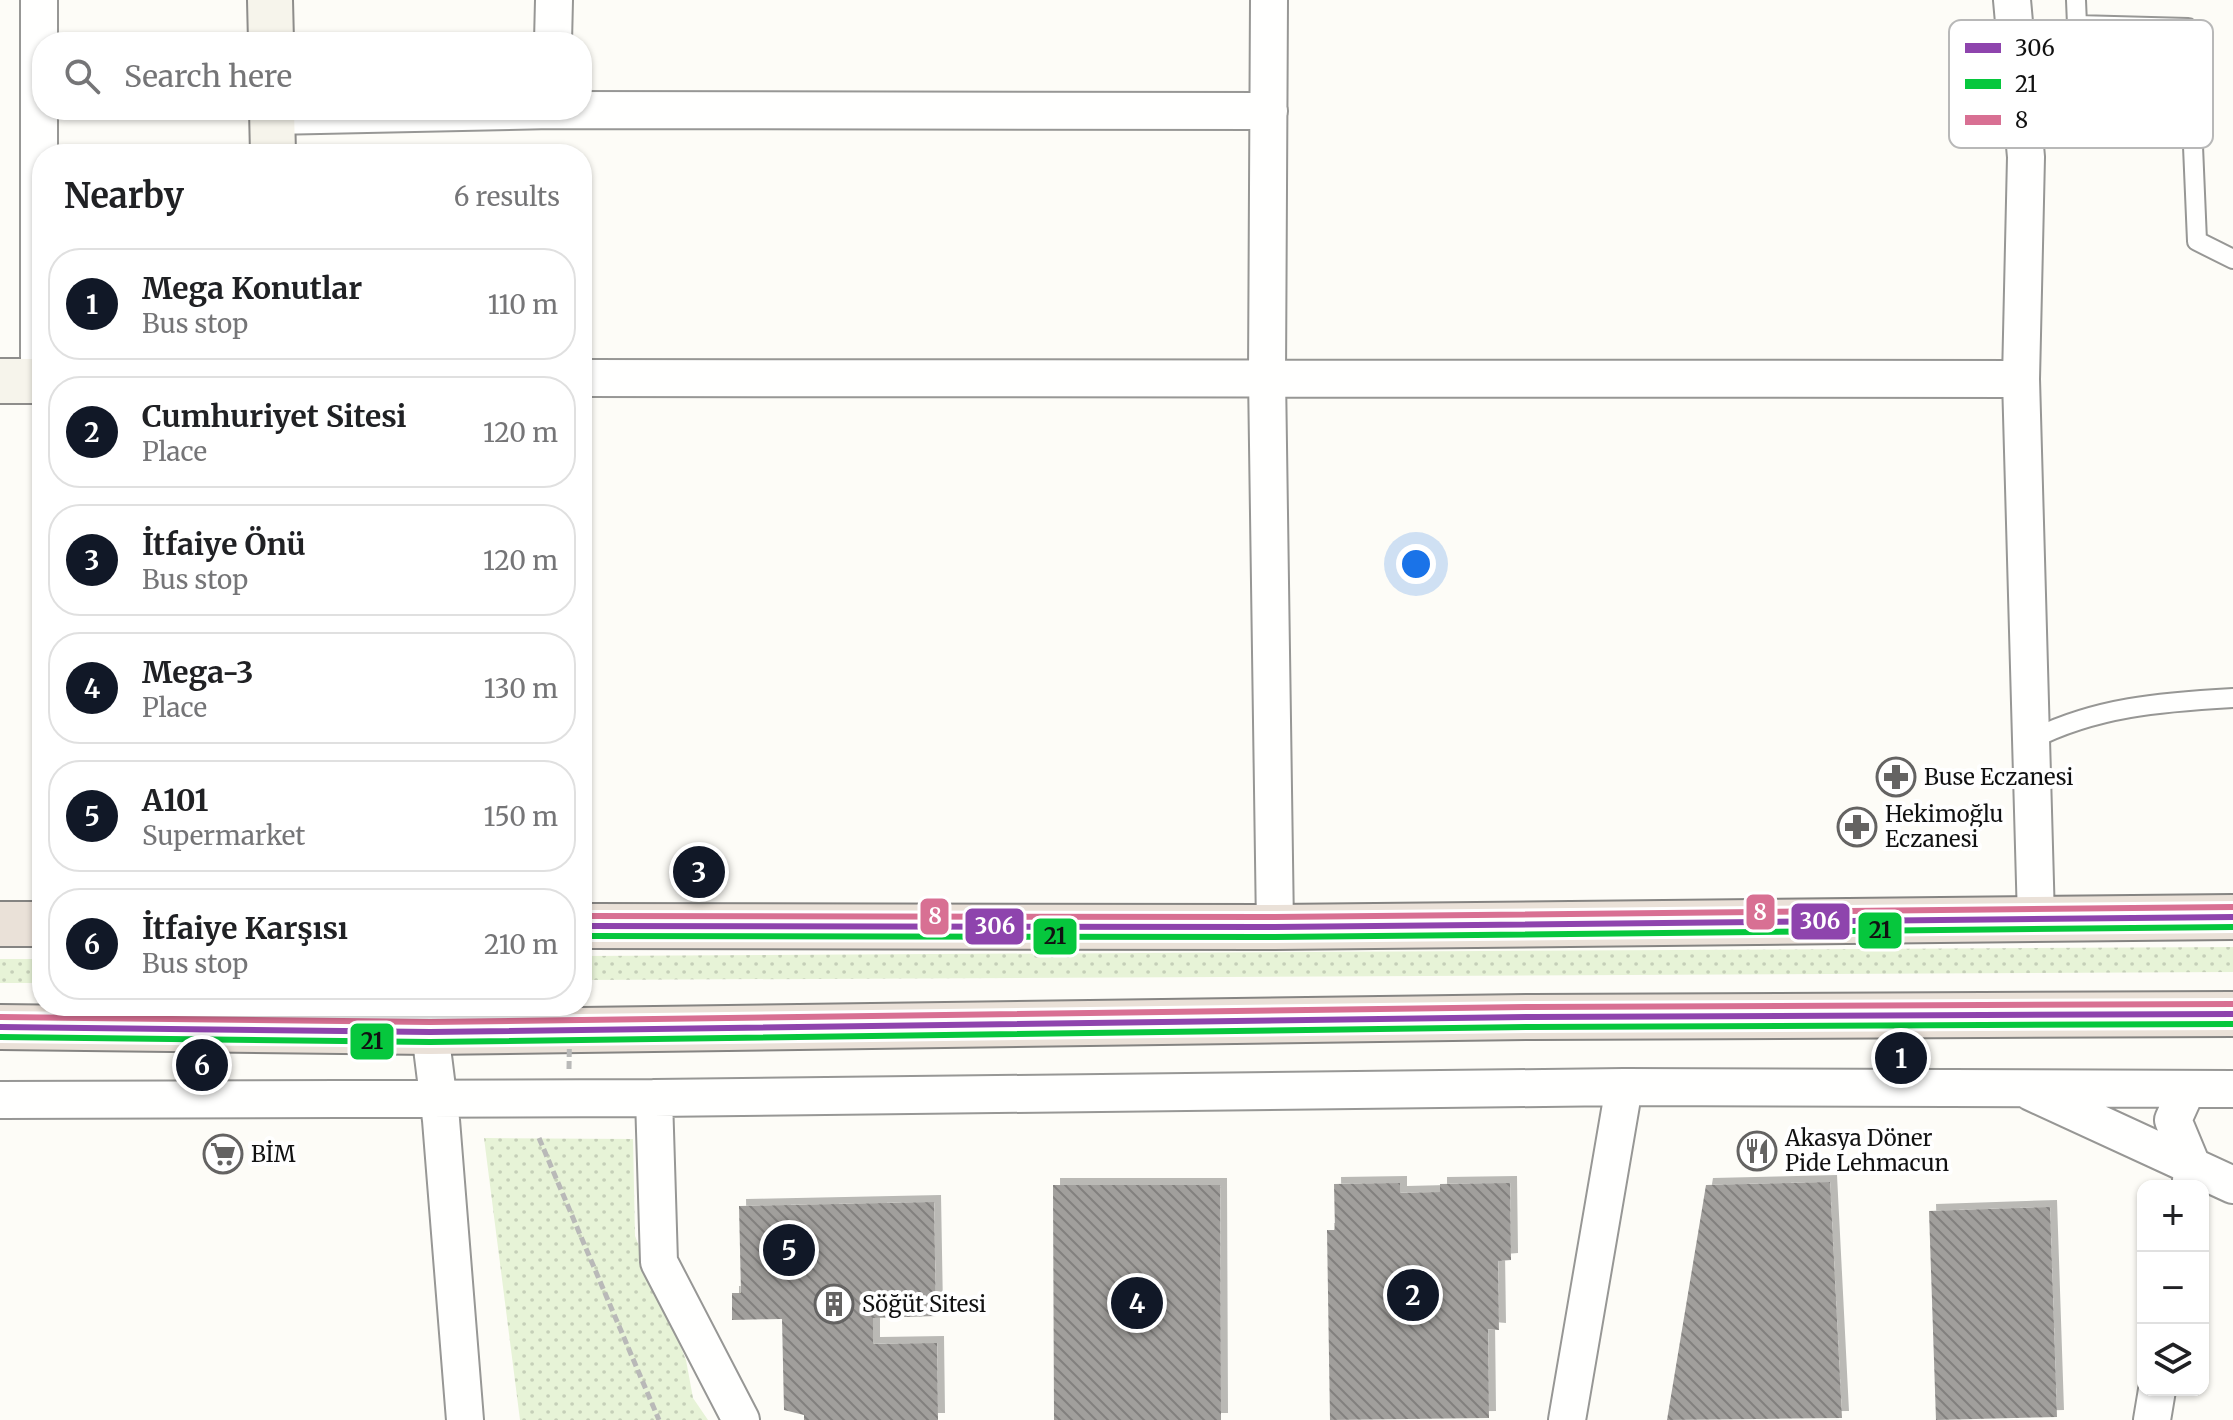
<!DOCTYPE html>
<meta charset="utf-8">
<style>
body{margin:0;font-family:Merriweather,serif;background:#f2f2f2;color:#202124}
.controls{position:absolute;right:24px;bottom:24px;display:grid;overflow:hidden;border-radius:16px;box-shadow:0 2px 6px #0004}
.controls button{width:72px;height:72px;display:grid;place-items:center;padding:0;border:0;border-bottom:2px solid #e0e0e0;background:#fff;color:#202124;font:40px sans-serif}
.you{position:absolute;left:1416px;top:564px;width:28px;height:28px;margin:-20px;border:6px solid #fff;border-radius:50%;background:#1a73e8;box-shadow:0 0 0 12px #1a73e833}
.badge{display:grid;place-items:center;width:52px;height:52px;border-radius:50%;background:#111827;color:#fff;font-size:26px;font-weight:700}
.pin{position:absolute;translate:-50% -50%;border:4px solid #fff;box-shadow:0 2px 8px #0006}
.list{margin:0;padding:0;list-style:none}
h2{display:flex;justify-content:space-between;align-items:center;height:104px;margin:0;padding:0 32px;font-size:34px}
h2 small{font-size:26px;font-weight:400;color:#757577}
.list li{display:grid;grid-template-columns:52px 1fr auto;gap:24px;align-items:center;box-sizing:border-box;height:112px;margin:0 16px 16px;padding:0 16px;border:2px solid #e0e0e0;border-radius:32px}
.list b{display:block;font-size:30px;white-space:nowrap}
.list p{margin:0;font-size:26px;white-space:nowrap;color:#757577}
.list em{font-size:26px;font-style:normal;color:#757577}
.icon{flex:none;width:44px;height:44px;fill:none;stroke:currentColor;stroke-width:2;stroke-linecap:round;stroke-linejoin:round}
.map{position:relative;flex:none;width:2233px;height:1420px;overflow:hidden}
.search{position:absolute;background:#fff;box-shadow:0 2px 6px #0004;left:32px;top:32px;width:560px;height:88px;display:flex;align-items:center;gap:20px;box-sizing:border-box;padding:0 28px;border-radius:32px;color:#757577;font-size:30px}
.panel{position:absolute;background:#fff;box-shadow:0 2px 6px #0004;left:32px;top:144px;width:560px;height:872px;border-radius:32px}
.map>svg:first-child{display:block}
.grass{fill:url(#grass-dots)}
.building{fill:url(#building-back-hatch);filter:url(#shadow)}
.lines{fill:none;stroke-linecap:round;stroke-linejoin:round}
.lane-casing{stroke:#979795;stroke-width:22}
.street-casing{stroke:#979795;stroke-width:40}
.secondary-casing{stroke:#8e8d8b;stroke-width:48}
.highway-casing{stroke:#858482;stroke-width:48}
.path{stroke:#b9b9b8;stroke-width:5;stroke-dasharray:8 4;stroke-linecap:butt}
.lane{stroke:#fffffe;stroke-width:18}
.street{stroke:#fffffe;stroke-width:36}
.secondary{stroke:#f6f4eb;stroke-width:44}
.highway{stroke:#eae1d8;stroke-width:44}
.path-bridge{stroke:#b9b9b8;stroke-width:5;stroke-dasharray:8 4;stroke-linecap:butt}
.bus-1-casing{stroke:#fff;stroke-width:12}
.bus-2-casing{stroke:#fff;stroke-width:12}
.bus-3-casing{stroke:#fff;stroke-width:12}
.bus-1{stroke:#8e44ad;stroke-width:6}
.bus-2{stroke:#06c73d;stroke-width:6}
.bus-3{stroke:#d87093;stroke-width:6}
.labels{text-anchor:middle;dominant-baseline:central;stroke-width:8;stroke-linejoin:round;paint-order:stroke}
.poi-label{font-size:22px;fill:#111;stroke:#fff;text-anchor:start}
.key{fill:#fff;stroke:#b8b8b8;stroke-width:2}
.key-label{font-size:22px;fill:#111}
.line-badge{stroke:#fff;stroke-width:3}
.badge-label{font-size:22px;text-anchor:middle;font-weight:bold;fill:#fff}
.pale-badge-label{font-size:22px;text-anchor:middle;font-weight:bold;fill:#111}
</style>
<div class="map">
<svg width="2233" height="1420" viewBox="0 0 2233 1420">
<defs>
<pattern id="grass-dots" width="8" height="8" patternUnits="userSpaceOnUse" patternTransform="scale(2)"><rect width="8" height="8" fill="#e7f3d7"/><path d="M2 2h.1M6 6h.1" fill="none" stroke="#c5cfb8" stroke-width="1.8" stroke-linecap="round"/></pattern>
<pattern id="building-back-hatch" width="6" height="6" patternUnits="userSpaceOnUse" patternTransform="scale(2)"><rect width="6" height="6" fill="#a19f9c"/><path d="M-1 5l2 2M0 0l6 6M5-1l2 2" fill="none" stroke="#82807e"/></pattern>
<filter id="shadow"><feDropShadow dx="7" dy="-7" stdDeviation="0" flood-color="#0004"/></filter>
</defs>
<rect width="100%" height="100%" fill="#fdfcf7"/>
<path class="grass" d="M2233,947v25l-1651,8v-24z
M0,959h42v24h-42z
M484,1138l149,1 2,97 51,124 7,38 15,22h-188z"/>
<path class="building" d="M1830,1182l12,236 -175,2 39,-235z
M1400,1183v10l40,-1v-8l70,-1 1,77 -13,1 1,69 -11,-1 1,89 -159,2 -3,-190h8l-1,-46z
M1053,1185h167l1,235h-167z
M934,1202l2,114 -63,2v26l64,-1 1,77h-134v-5l-20,-5 -2,-91 -50,1v-27h9l-2,-87z
M2050,1207l7,210 -121,3 -7,-209z"/>
<g class="lines">
<g class="lane-casing">
<path id="lane" d="M2076,0l1,25 111,3 9,213 36,18
M2031,740c64,-33 131,-38 202,-42"/>
</g>
<g class="street-casing">
<path id="street" d="M1269,0l-2,376 8,551
M2012,0l14,157 -5,222 15,540
M553,42l1,-42
M272,116l280,-6 717,1
M582,378l1439,1
M39,381v-381
M430,1032l11,88 24,300
M2187,1089l-14,31 20,48 -2,12
M2031,1092l202,93
M654,1098l5,164 82,158
M0,1100l654,-2 970,-11 609,2
M1567,1420l57,-333
M2152,1420l5,-30"/>
</g>
<g class="secondary-casing">
<path id="secondary" d="M270,0l1,42
M272,110l1,44
M0,381h42"/>
</g>
<g class="highway-casing">
<path id="highway" d="M0,924h42
M582,926l693,1 958,-10
M0,1027l430,5 1103,-15 700,-3"/>
</g>
<path class="path" d="M539,1138l120,282"/>
<use href="#lane" class="lane"/>
<use href="#street" class="street"/>
<use href="#secondary" class="secondary"/>
<use href="#highway" class="highway"/>
<path class="path-bridge" d="M569,1069l1,-63"/>
<g class="bus-1-casing">
<path id="bus-1" d="M582,926l693,1 958,-10
M0,1027l430,5 1103,-15 700,-3"/>
</g>
<g class="bus-2-casing">
<path id="bus-2" d="M582,936l693,1 958,-10
M0,1037l430,5 1103,-15 700,-3"/>
</g>
<g class="bus-3-casing">
<path id="bus-3" d="M582,916l693,1 958,-10
M0,1017l430,5 1103,-15 700,-3"/>
</g>
<use href="#bus-1" class="bus-1"/>
<use href="#bus-2" class="bus-2"/>
<use href="#bus-3" class="bus-3"/>
</g>
<defs>
<g id="pharmacy-ring" transform="scale(2)"><circle r="9.5" fill="#fff" stroke="#646362" stroke-width="1.5"/><path d="M-2-6h4v4h4v4h-4v4h-4v-4h-4v-4h4Z" fill="#646362"/></g>
<g id="restaurant-ring" transform="scale(2)"><circle r="9.5" fill="#fff" stroke="#646362" stroke-width="1.5"/><path d="M-5-6h1v4h1v-4h1v4h1v-4h1v5L-1.5 .5V6h-2V.5L-5-1ZM5-6V6H3V1.5H1.5Q1.5-4 5-6Z" fill="#646362"/></g>
<g id="supermarket-ring" transform="scale(2)"><circle r="9.5" fill="#fff" stroke="#646362" stroke-width="1.5"/><path d="M-6-5.5h2.5l.6 2H6L4.5 2H-2.5L-4.4-4H-6ZM-1.5 3.2a1.3 1.3 0 1 0 .1 0ZM3 3.2a1.3 1.3 0 1 0 .1 0Z" fill="#646362"/></g>
<g id="building-ring" transform="scale(2)"><circle r="9.5" fill="#fff" stroke="#646362" stroke-width="1.5"/><path d="M-4-6H4V6H1V3H-1V6H-4ZM-2.5-4.3h1.7v1.8h-1.7ZM.8-4.3h1.7v1.8H.8ZM-2.5-1h1.7V.8h-1.7ZM.8-1h1.7V.8H.8Z" fill="#646362"/></g>
</defs>
<g fill-rule="evenodd">
<use href="#pharmacy-ring" x="1896" y="777"/>
<use href="#pharmacy-ring" x="1857" y="827"/>
<use href="#restaurant-ring" x="1757" y="1151"/>
<use href="#supermarket-ring" x="223" y="1154"/>
<use href="#building-ring" x="834" y="1304"/>
</g>
<g class="labels">
<g class="poi-label">
<text x="1924" y="777">Buse Eczanesi</text>
<text x="1885" y="814">Hekimoğlu<tspan x="1885" dy="25">Eczanesi</tspan></text>
<text x="1785" y="1138">Akasya Döner<tspan x="1785" dy="25">Pide Lehmacun</tspan></text>
<text x="251" y="1154">BİM</text>
<text x="862" y="1304">Söğüt Sitesi</text>
</g>
</g>
<rect x="1949" y="20" width="264" height="128" rx="12" class="key"/>
<rect x="1965" y="43" width="36" height="10" fill="#8e44ad"/>
<rect x="1965" y="79" width="36" height="10" fill="#06c73d"/>
<rect x="1965" y="115" width="36" height="10" fill="#d87093"/>
<g class="key-label">
<text x="2015" y="56">306</text>
<text x="2015" y="92">21</text>
<text x="2015" y="128">8</text>
</g>
<g class="line-badge">
<rect x="1745" y="893" width="31" height="38" rx="8" fill="#d87093"/>
<rect x="919" y="897" width="31" height="39" rx="8" fill="#d87093"/>
<rect x="1790" y="902" width="61" height="39" rx="8" fill="#8e44ad"/>
<rect x="964" y="907" width="61" height="39" rx="8" fill="#8e44ad"/>
<rect x="1857" y="911" width="46" height="39" rx="8" fill="#06c73d"/>
<rect x="1032" y="917" width="46" height="39" rx="8" fill="#06c73d"/>
<rect x="349" y="1022" width="46" height="39" rx="8" fill="#06c73d"/>
</g>
<g class="badge-label">
<text x="1760" y="920">8</text>
<text x="935" y="924">8</text>
<text x="1820" y="929">306</text>
<text x="995" y="934">306</text>
</g>
<g class="pale-badge-label">
<text x="1880" y="938">21</text>
<text x="1055" y="944">21</text>
<text x="372" y="1049">21</text>
</g>
</svg>
<div class="controls">
<button>+</button>
<button>−</button>
<button><svg class="icon" aria-label="layers" viewBox="0 0 24 24"><path d="M12 4l9 5-9 5-9-5zM3 14l9 5 9-5"/></svg></button>
</div>
<div class="you"></div>
<div class="pin badge" style="left:1901px;top:1058px">1</div>
<div class="pin badge" style="left:1413px;top:1295px">2</div>
<div class="pin badge" style="left:699px;top:872px">3</div>
<div class="pin badge" style="left:1137px;top:1303px">4</div>
<div class="pin badge" style="left:789px;top:1250px">5</div>
<div class="pin badge" style="left:202px;top:1065px">6</div>
<div class="search"><svg class="icon" aria-label="search" viewBox="0 0 24 24"><circle cx="10" cy="10" r="6"/><path d="M15 15l6 6"/></svg>Search here</div>
<section class="panel">
<h2>Nearby<small>6 results</small></h2>
<ul class="list">
<li><span class="badge">1</span><div><b>Mega Konutlar</b><p>Bus stop</p></div><em>110 m</em></li>
<li><span class="badge">2</span><div><b>Cumhuriyet Sitesi</b><p>Place</p></div><em>120 m</em></li>
<li><span class="badge">3</span><div><b>İtfaiye Önü</b><p>Bus stop</p></div><em>120 m</em></li>
<li><span class="badge">4</span><div><b>Mega-3</b><p>Place</p></div><em>130 m</em></li>
<li><span class="badge">5</span><div><b>A101</b><p>Supermarket</p></div><em>150 m</em></li>
<li><span class="badge">6</span><div><b>İtfaiye Karşısı</b><p>Bus stop</p></div><em>210 m</em></li>
</ul>
</section>
</div>
